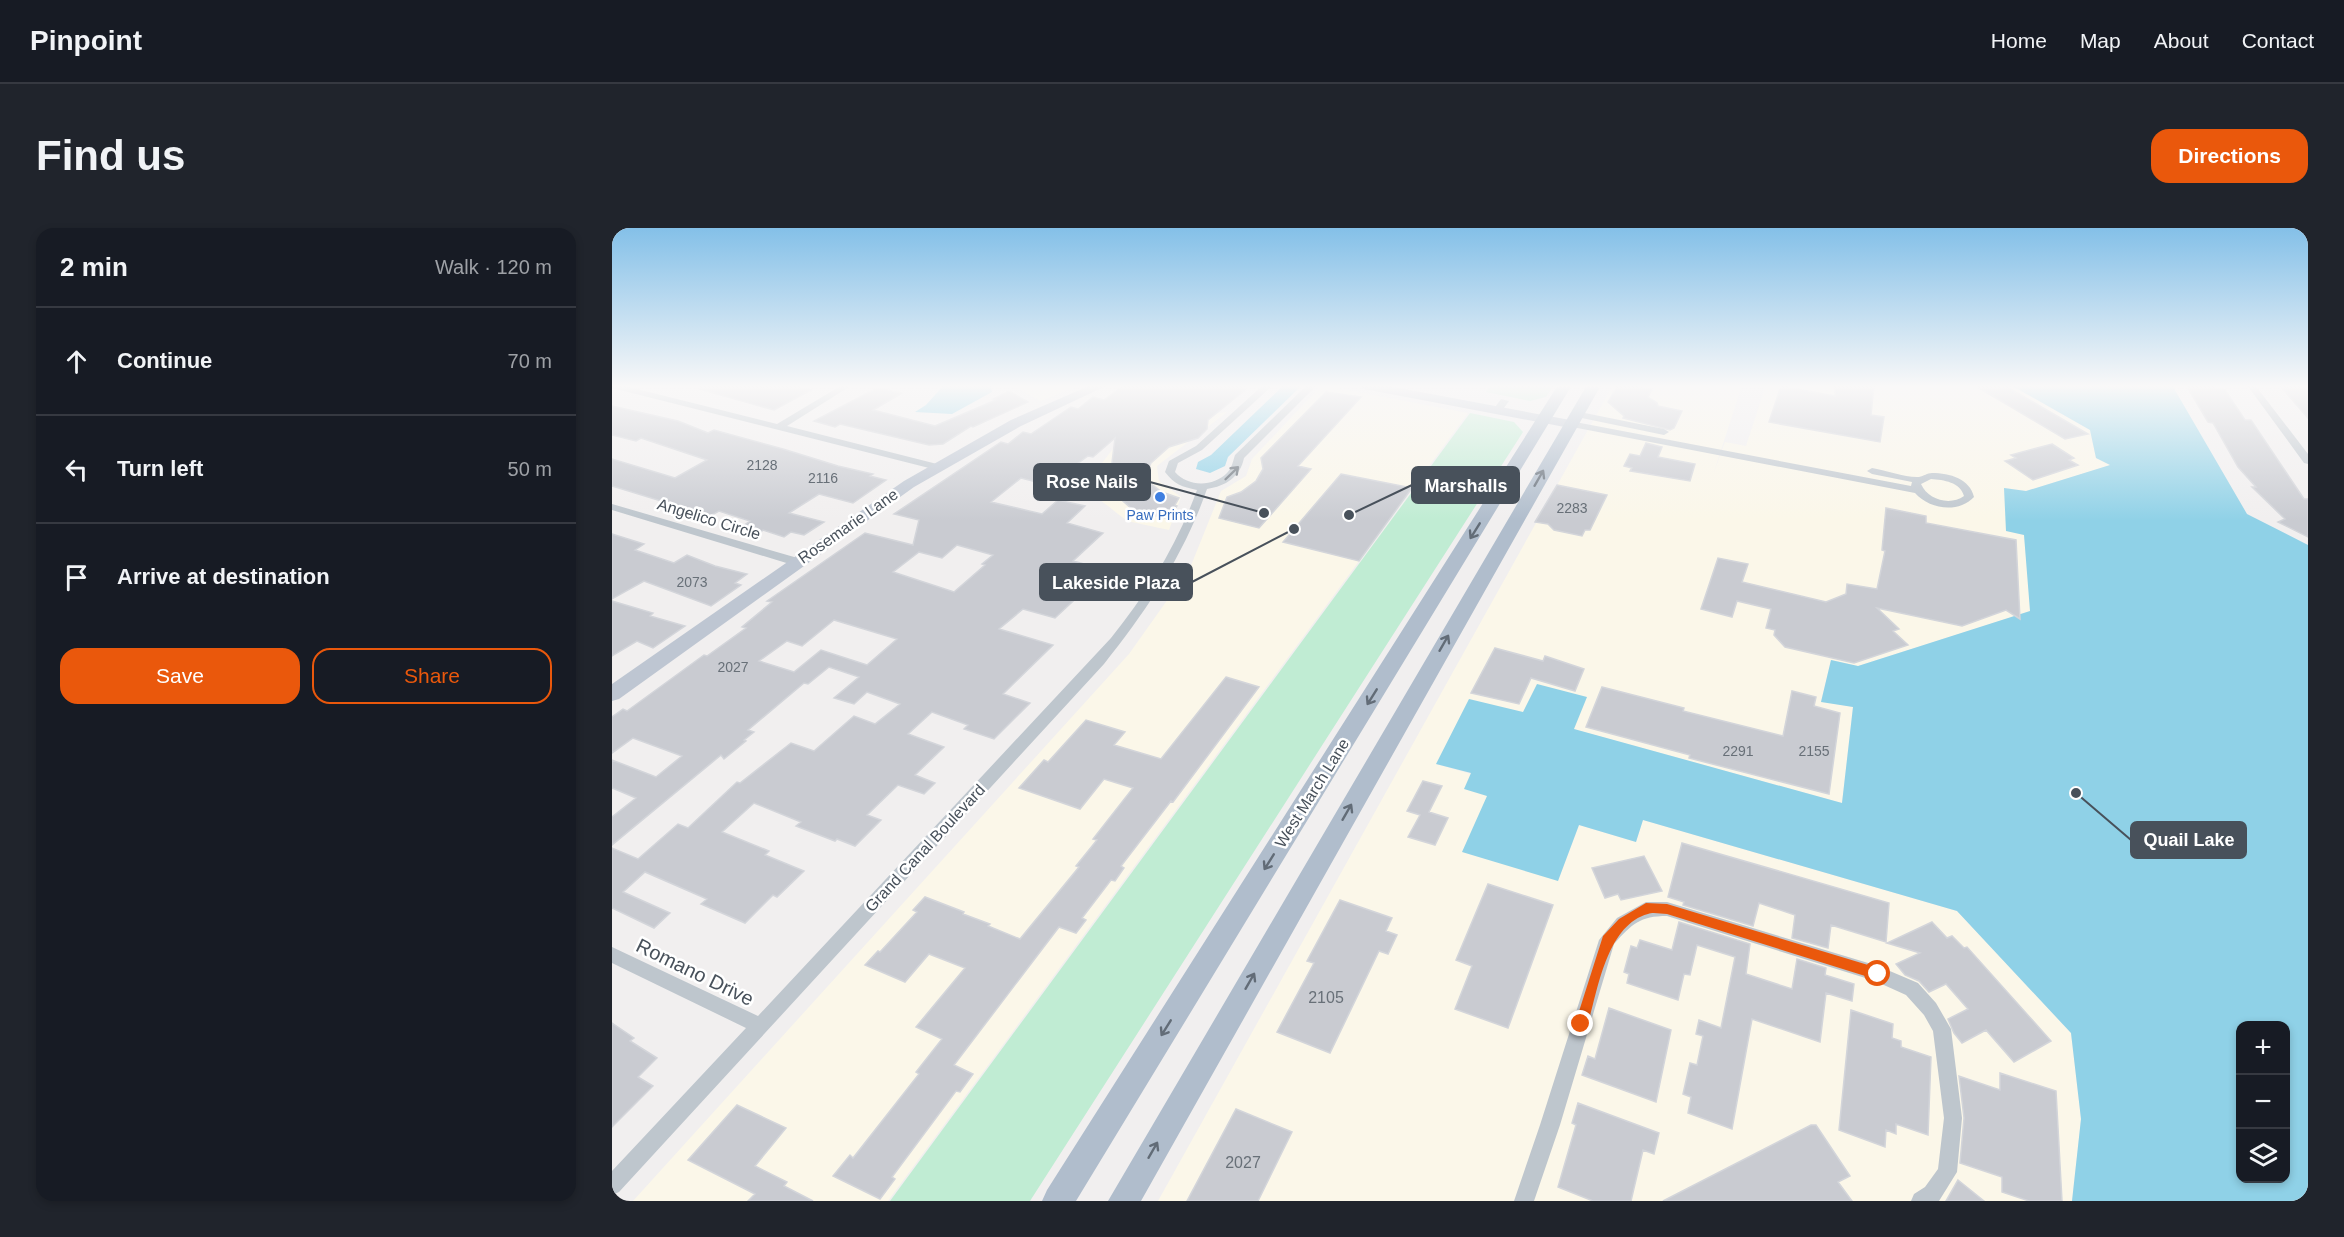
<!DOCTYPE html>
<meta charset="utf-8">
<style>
body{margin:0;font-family:Arial,sans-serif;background:#20242c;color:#f1f3f6}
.controls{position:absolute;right:18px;bottom:18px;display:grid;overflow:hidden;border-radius:12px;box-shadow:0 3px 9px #0003}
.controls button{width:54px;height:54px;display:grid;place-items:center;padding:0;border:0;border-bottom:2px solid #363941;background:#171b24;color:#f1f3f6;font:30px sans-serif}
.stop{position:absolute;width:18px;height:18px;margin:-14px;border:4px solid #ea580c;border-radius:50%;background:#fff}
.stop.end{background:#ea580c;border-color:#fff;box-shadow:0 2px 6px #0008}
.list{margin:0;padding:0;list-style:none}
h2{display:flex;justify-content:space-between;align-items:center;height:78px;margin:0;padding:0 24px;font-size:26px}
h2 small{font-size:20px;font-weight:400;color:#9ea1a6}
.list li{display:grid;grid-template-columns:39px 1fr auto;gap:18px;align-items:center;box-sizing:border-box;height:108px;padding:0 24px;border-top:2px solid #363941}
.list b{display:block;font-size:22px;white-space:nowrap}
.list em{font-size:20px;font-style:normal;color:#9ea1a6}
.actions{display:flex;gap:12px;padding:18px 24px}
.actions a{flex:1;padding:14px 0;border:2px solid #ea580c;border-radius:18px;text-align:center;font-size:21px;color:#ea580c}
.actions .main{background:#ea580c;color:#fff}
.icon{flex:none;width:33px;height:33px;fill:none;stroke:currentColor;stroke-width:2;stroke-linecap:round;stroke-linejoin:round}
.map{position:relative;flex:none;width:1696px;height:973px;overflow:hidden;border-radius:18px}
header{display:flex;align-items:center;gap:36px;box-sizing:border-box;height:84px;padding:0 30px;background:#171b24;border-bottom:2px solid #363941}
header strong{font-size:28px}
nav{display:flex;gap:33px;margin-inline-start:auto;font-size:21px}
.intro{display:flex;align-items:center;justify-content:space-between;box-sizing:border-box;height:144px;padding:0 36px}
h1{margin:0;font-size:42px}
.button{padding:15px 27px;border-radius:18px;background:#ea580c;color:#fff;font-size:21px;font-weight:700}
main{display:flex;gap:36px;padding:0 36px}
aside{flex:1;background:#171b24;border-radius:18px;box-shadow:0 3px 9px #0003}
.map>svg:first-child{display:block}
.commercial{fill:#fbf7e9}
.green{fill:#c0ecd3}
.water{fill:#8fd1e7;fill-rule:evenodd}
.building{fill:#c9cbd1;stroke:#d3d5da;stroke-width:1.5;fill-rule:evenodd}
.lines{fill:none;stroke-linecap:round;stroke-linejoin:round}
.street{fill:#bec6cd;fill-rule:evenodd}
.secondary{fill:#bec6d2;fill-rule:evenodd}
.primary{fill:#b0bdcc;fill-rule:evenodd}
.oneway{stroke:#6b747d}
.oneway2{stroke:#626c77}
.route{fill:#ea580c}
.shop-dot{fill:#3f7fe0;stroke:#fff;stroke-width:2}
.labels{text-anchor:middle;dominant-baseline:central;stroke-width:5;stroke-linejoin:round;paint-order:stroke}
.number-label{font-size:14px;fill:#687078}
.far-shop-label{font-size:14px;fill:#366cbe;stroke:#fff}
.street-label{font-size:16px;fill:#48515b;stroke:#fff}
.near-number-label{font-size:16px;fill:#687078}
.near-street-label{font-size:20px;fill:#48515b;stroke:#fff}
.leader{fill:none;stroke:#48515b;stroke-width:2}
.callout-dot{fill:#48515b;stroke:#fff;stroke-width:2}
.callout{fill:#48515b;stroke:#48515b;stroke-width:2}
.callout-label{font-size:18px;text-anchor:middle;font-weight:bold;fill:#fff}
</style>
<header>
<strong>Pinpoint</strong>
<nav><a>Home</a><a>Map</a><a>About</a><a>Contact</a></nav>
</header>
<div class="intro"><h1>Find us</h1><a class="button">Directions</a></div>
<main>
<aside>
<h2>2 min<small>Walk · 120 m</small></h2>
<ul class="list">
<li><svg class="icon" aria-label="ahead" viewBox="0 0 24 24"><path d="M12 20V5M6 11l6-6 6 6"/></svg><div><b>Continue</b></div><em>70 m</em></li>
<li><svg class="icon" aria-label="left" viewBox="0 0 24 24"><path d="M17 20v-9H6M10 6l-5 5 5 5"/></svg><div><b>Turn left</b></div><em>50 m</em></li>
<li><svg class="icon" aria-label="arrive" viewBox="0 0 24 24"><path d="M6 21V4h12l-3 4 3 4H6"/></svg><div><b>Arrive at destination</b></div></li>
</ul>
<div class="actions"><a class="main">Save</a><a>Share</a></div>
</aside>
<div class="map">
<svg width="1696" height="973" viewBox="0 0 1696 973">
<rect width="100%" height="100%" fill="#f1efef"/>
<path class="commercial" d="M398,157h69l-38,16z
M1001,157h129l-28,87 11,-30 21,4 20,-61h232l18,3 74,42 6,28 15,7 -85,26 -21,-3 19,46 7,77 -173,55 -27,-6 -10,41 32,6 -11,96 -269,-74 -50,-16 -87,51 35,10 87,107 21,-56 57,17 7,-22 314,91 114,122 10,86 -9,82h-914z
M719,159l137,26 -580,788h-255l496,-547 61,-86 31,-77 25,-15 6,-17 66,-70z
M615,184l-70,54 2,15 22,16 -12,33 -42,-9 -28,-22 -4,-27 21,-27 50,-25z"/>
<path class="green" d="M879,157h63l-8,12 -16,4 -44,-9z
M858,185l44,9 9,10 -493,769h-140z"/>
<path class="water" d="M332,157h46l2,7 -40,22 -37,-2 11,-7z
M672,157h18l-74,72 -3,9 -15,7 -14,-4 2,-7 13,-7z
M1386,157h174l75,129 61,31v656h-236l9,-82 -10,-86 -114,-122 -314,-91 -7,22 -57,-17 -21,56 -96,-29 25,-56 -23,-7 7,-16 -35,-9 33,-65 54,13 14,-28 50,13 -13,32 268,74 11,-96 -32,-5 10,-42 27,6 172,-55 -6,-76 -18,-4 -2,-43 22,3 84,-26 -14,-7 -6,-28 -74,-42zM1628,798h46v152h-46z"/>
<path class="building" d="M87,157h90l22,5 -37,20 -75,-21z
M512,157h122l-5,5h4l-37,30 -1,9 -9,9 -29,9 -18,16 -4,9 3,11 12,9 17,6 -4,7 2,1 -10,13 -35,-10 -17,-15 -5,-15 5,-41 -22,19 -5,-1 -40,29 -27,-7 -30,24 51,12 16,-14 27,6 -18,17 36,10 -30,28 22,6 -18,18 10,3 -32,30 -32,-9 -24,20 54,16 -50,49 27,9 -36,36 -30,-10 4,-4 -36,-13 -24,22 36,13 -29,28 20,8 -11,11 -26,-9 -31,30 14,5 -26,26 -18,-7 -2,2 -39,-15 5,-4 -47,-19 -32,29 47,19 -4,4 39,16 -27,26 -4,-2 -28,28 -44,-19 6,-5 -62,-27 -22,20 47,21 -16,15 -42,-20v-60l26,11 40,-35 10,4 49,-46 3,1 51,-40 23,8 40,-35 21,8 25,-20 -33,-12 -13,12 -20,-6 25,-21 -30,-10 -21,17 -4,-1 -56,47 6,2 -10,8 2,1 -22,18 -3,-4 -109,90v-28l24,-19 -24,-10v-28l44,17 26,-21 -49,-18 -21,15v-36l11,-8 4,2 77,-56 3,1 39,-28 -4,-1 30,-25 -5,-1 98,-68 48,12 6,-25 -25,-6 107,-72 7,2 15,-12 8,2 40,-27 7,2 15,-12 11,3zM345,317l36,10 -11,9 3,1 -31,27 -61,-20 26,-20 23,6zM222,392l63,19 -30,26 -46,-15 -27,22 -35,-11 28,-20 15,5z
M1006,157l34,4 -4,8 9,6 1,3 24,5 -8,17 -4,2 -47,-12 1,-2 -16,-14z
M1223,157h39l-3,30 13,2 -4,25 -111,-20 12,-36 54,10z
M1362,157l35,3 79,46 -23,5z
M1574,157h27l2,4 10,1 20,30h6l53,79h4v38l-30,-15 7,-3 -33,-32h4l-18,-20 -25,-44 -5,-1z
M1668,158l28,2v30z
M265,160l25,5 -29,17 62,16 61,-26 -3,-1 16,-8 19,11 -55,25 -2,-1 -28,18 -14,1 -89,-21 -5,3 -21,-6z
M714,164l35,5 -63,69 13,3 -52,59 -40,-10 8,-21 14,-5 15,-11 7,-12 -2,-11z
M0,178l66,15 30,12 6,-3 69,19 55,17 35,8 -3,2 16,4 -33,23 -34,-9 -30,19 35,9 -20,13 -13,-3 -7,5 -21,-7 -2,2 -18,-6 7,-5 -31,-10 -9,5 -98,-30v-27l63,19 32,-18 -66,-22 -5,3 -24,-6z
M1034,215l16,4 -4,10 37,7 -5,17 -60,-10 2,-3 -8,-2 6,-12 10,2z
M1440,216l22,14 -5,2 9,5 -45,15 -28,-19 11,-3 -5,-3z
M729,246l71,14 -53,73 -76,-19z
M945,257l50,10 -17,35h-5l-3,6 -28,-6 -6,-6 -13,-2z
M1274,280l40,8v7l90,17 4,79 -14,-9 -44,16 -85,-18 22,21 -6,2 15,14 -54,18 -69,-16 -11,-12 1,-5 -9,-2 5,-19 -34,-8 -5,16 -31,-8 17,-51 30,6 -6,18 84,20 20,-8 1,-10 30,5 8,-38 -3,-1z
M0,306l32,10 -9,6 39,13 13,-8 28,11 32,8 -12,9 6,2 -30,21 -67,-25 -32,18z
M0,373l41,12 -3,3 35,10 -32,22 -16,-7 -25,15z
M883,420l48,13 2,-5 39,13 -9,22 -44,-13 -12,26 -48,-11z
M614,449l33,10 -86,115 -2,-1 -50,65 3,2 -9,13 -4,-1 -29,38 4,2 -10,13 -17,-6 -105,138 19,9 -13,18 -4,-1 -64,86 3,2 -15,20 -47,-23 17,-21 3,3 66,-84 -3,-2 26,-33 -26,-12 49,-59 -36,-14 -24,28 -40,-17 13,-14 2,1 37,-40 -4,-2 12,-13 39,15 -1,2 27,10 -2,2 32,13 59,-72 -3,-1 21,-26 -4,-1 40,-51 -29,-9 -24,30 -61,-21 25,-28 4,2 38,-42 39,12 -11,13 47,14z
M990,459l82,21 -1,3 100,25 9,-45 24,6 -2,9 26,7 -11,81 -140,-36 1,-3 -104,-28z
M811,553l19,5 -13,26 19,6 -13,27 -27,-8 12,-22 -13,-4z
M1070,615l207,60 -3,39 -55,-17 -3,23 -36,-10 3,-23 -36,-12 -6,23 -70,-21 1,-3 -16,-5z
M1032,628l18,35 -41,9 -3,-6 -13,4 -13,-30z
M876,656l65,21 -45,123 -53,-19 17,-43 -16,-6z
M728,672l52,18 -6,13 11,4 -9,19 -9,-3 -49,102 -53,-21 37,-69 -7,-2z
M1067,694l71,22 -4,30 46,15 5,-30 29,9 -1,7 29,9 -2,17 -26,-8 -6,49 -68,-23 -20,110 -44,-16 3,-16 -8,-3 7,-31 7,2 6,-29 -7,-2 3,-14 22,8 14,-71 -38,-12 -7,30 -6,-1 -6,26 -51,-17 2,-9 -5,-2 7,-26 6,2 3,-8 32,10z
M1320,694l15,16 5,-2 12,12 3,-1 84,94 -37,21 -28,-32 -24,13 -8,-10 -6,-14 20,-10 -22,-25 -17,8 -10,-11 -14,-6 -9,-11 24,-11 -33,-10z
M997,780l62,22 -15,72 -74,-27 6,-19 7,3z
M1239,782l42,14 -1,14 9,3v6l30,10 -3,78 -32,-11v10l-10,-4 -1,17 -46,-17z
M0,795l22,15 -4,3 27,17 -19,19 15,9 -41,41z
M1388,845l56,18 6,110h-33l-27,-9v-15l-42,-14 4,-45 -5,-42 41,14z
M966,875l81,30 -5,21 -11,-4 -12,51h-38l-35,-14 18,-62 -4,-2z
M125,877l49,23 -31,38 32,16 -3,4 29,15h-65l7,-7 -67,-34z
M624,881l56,23 -34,69h-71z
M1199,897h5l34,51 -12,6 14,19h-189z
M1346,952l26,21h-38z"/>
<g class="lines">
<path class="street" d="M0,157h9l156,39 65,-39h10l-65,41 154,39 1,2 -1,2h-8l-321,-81z
M651,157h10l-71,65 -24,13 -3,9c13,15 38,15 52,1 5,-5 6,-12 8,-18l72,-70h10l-73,73c-4,19 -18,28 -37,31 -23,66 -60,121 -103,175l-485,528 -7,3v-24l134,-143 -134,-65v-16l146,69 353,-378c37,-46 66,-93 86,-148 -15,-3 -23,-6 -32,-18l4,-11 27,-15z
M1635,157h8l53,69v10l-4,-1z
M889,171l8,2 -8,11h-6l-2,-2z
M963,183l89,18 5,3 -5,3 -92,-19v-4z
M958,193l341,65 1,-4 -40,-8 -5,-3 5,-3c13,2 35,10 47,9 5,-1 8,-4 13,-4 18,0 38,6 42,24 -16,17 -45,12 -59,-4l-348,-67 -2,-2zM1319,251c13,1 29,3 33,17 -14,10 -36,4 -43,-12z
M0,276l189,55 2,3 -2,3h-8l-181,-55z
M1034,674h21l211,64 40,17 18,20 15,26 11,89 -5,54 -18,29h-28l3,-7 11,-7 13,-18 6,-51 -11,-87 -9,-16 -18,-20 -31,-14 -208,-65c-27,0 -35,8 -53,28l-54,181 -26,76h-20l26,-76 59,-185 18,-22z"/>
<path class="secondary" d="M479,157h17l-87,41 -107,61 -295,212 -7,2v-17l292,-203 107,-61z
M745,157h26l187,35 7,4 -7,4 -206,-39z"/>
<path class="primary" d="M946,157h14l-496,816h-34l5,-11z
M975,157h14l-460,816h-33z"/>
</g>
<defs><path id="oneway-shaft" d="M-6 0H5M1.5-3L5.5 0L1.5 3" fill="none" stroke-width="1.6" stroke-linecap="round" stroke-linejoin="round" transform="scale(1.5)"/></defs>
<use class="oneway" href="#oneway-shaft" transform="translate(620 245) rotate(-44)"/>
<g class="oneway2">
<use href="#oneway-shaft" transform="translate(927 250) rotate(-60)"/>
<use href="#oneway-shaft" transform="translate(863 303) rotate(122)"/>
<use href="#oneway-shaft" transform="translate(832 415) rotate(-60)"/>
<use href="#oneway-shaft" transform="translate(760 469) rotate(122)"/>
<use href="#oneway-shaft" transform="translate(735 584) rotate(-60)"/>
<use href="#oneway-shaft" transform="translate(657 634) rotate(122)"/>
<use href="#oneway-shaft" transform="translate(638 753) rotate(-60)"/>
<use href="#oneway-shaft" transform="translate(554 800) rotate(122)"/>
<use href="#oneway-shaft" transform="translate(541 922) rotate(-60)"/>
</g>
<linearGradient id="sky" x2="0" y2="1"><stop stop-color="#84c0e8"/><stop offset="0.54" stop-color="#f9f8f8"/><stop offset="1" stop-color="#f9f8f8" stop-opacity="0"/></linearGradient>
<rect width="1696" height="293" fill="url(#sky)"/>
<path class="route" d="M1034,675l21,1 211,64 6,6 -6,6 -211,-66c-6,0 -14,-2 -19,0 -41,11 -50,75 -60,110l-2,4h-9l-2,-4 28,-88 16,-17z"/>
<circle class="shop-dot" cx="548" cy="269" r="6"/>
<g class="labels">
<g class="number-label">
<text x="150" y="237">2128</text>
<text x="211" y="250">2116</text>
<text x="960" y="280">2283</text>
<text x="80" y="354">2073</text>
<text x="121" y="439">2027</text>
<text x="1126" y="523">2291</text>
<text x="1202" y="523">2155</text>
</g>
<g class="far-shop-label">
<text x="548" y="287">Paw Prints</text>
</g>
<g class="street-label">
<text transform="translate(97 291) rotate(17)">Angelico Circle</text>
<text transform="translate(236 298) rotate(-35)">Rosemarie Lane</text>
<text transform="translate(700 565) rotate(-58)">West March Lane</text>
<text transform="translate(313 620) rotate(-47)">Grand Canal Boulevard</text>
</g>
<g class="near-number-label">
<text x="714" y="769">2105</text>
<text x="631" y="934">2027</text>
</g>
<g class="near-street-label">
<text transform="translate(83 744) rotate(26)">Romano Drive</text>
</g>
</g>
<path class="leader" d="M652 285L538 254M737 287L800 257M682 301L580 354M1464 565L1519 612"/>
<g class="callout-dot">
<circle cx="652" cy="285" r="6"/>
<circle cx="737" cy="287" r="6"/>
<circle cx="682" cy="301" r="6"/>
<circle cx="1464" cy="565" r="6"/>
</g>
<g class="callout">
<rect x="422" y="236" width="116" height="36" rx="6"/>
<rect x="800" y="239" width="107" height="36" rx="6"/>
<rect x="428" y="336" width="152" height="36" rx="6"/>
<rect x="1519" y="594" width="115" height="36" rx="6"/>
</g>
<g class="callout-label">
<text x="480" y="260">Rose Nails</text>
<text x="854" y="264">Marshalls</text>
<text x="504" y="361">Lakeside Plaza</text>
<text x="1577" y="618">Quail Lake</text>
</g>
</svg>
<div class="controls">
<button>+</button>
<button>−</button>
<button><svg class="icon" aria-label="layers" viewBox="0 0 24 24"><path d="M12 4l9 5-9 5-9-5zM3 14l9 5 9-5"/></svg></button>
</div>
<div class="stop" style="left:1266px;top:746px"></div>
<div class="stop end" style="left:969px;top:796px"></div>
</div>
</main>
